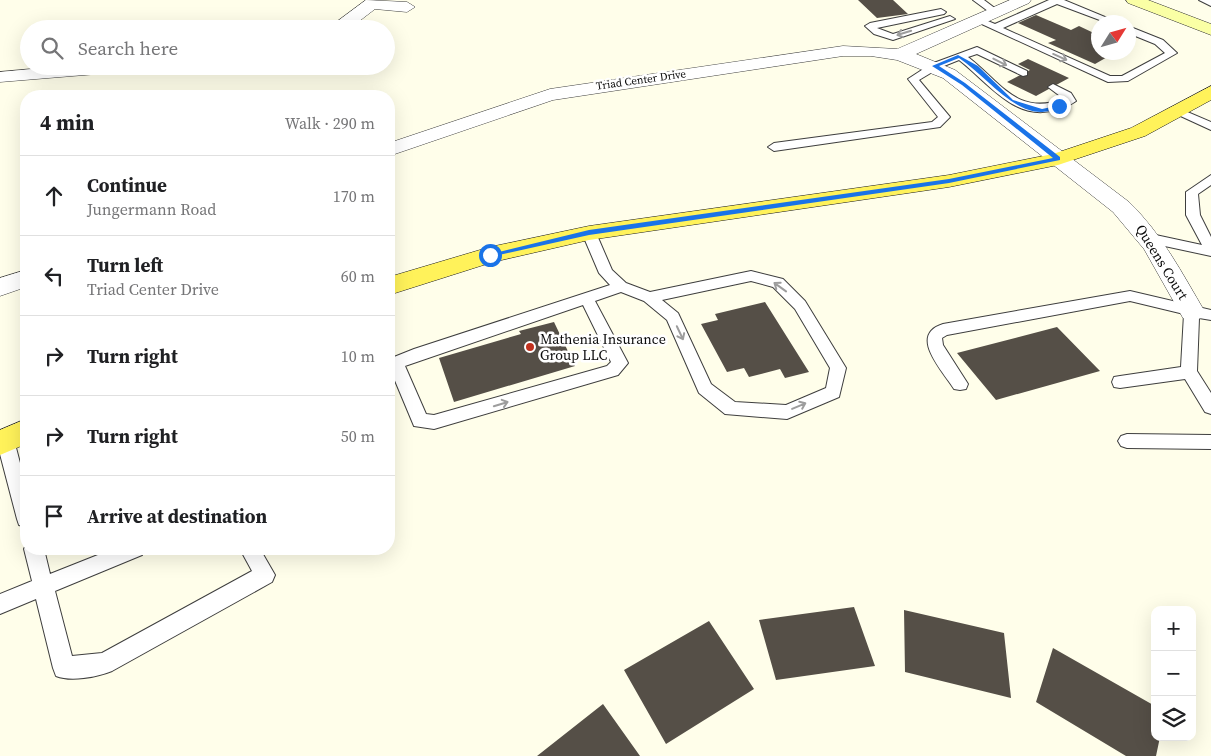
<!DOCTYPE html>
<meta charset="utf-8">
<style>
body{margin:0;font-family:"Source Serif 4",serif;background:#f2f2f2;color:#202124}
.controls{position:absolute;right:15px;bottom:15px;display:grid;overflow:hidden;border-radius:10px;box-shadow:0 5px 20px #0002}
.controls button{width:45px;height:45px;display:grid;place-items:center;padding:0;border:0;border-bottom:1px solid #e0e0e0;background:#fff;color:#202124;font:25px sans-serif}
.compass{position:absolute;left:1091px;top:15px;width:45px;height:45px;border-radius:50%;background:#fff;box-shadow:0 5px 20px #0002;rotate:53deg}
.stop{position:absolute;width:15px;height:15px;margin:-11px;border:4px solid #1a73e8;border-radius:50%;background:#fff}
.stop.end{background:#1a73e8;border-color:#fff;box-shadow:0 1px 5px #0008}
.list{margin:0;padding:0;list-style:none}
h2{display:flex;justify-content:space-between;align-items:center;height:65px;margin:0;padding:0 20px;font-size:21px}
h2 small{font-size:16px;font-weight:400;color:#757577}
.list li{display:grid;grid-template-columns:32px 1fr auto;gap:15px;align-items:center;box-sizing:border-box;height:80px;padding:0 20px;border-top:1px solid #e0e0e0}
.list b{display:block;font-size:19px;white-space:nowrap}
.list p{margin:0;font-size:16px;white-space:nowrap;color:#757577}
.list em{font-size:16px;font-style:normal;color:#757577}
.icon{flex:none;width:28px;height:28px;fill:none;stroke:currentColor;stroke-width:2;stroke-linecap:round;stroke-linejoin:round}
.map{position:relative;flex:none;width:1211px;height:756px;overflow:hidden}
.search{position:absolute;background:#fff;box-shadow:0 5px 20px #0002;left:20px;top:20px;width:375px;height:55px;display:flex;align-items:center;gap:12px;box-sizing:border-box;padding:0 18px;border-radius:28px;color:#757577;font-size:19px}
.panel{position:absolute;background:#fff;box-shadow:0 5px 20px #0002;left:20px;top:90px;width:375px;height:465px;border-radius:20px}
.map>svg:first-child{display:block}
.building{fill:#554f47}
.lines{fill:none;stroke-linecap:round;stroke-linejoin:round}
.lane-casing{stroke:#3e3e3e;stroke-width:2}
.street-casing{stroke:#3e3e3e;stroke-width:1}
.secondary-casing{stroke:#2d2d2d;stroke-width:1}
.primary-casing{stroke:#1c1c1c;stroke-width:1}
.lane{fill:#fff;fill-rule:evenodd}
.street{fill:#fff;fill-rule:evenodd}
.secondary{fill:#faffa5;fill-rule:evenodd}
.primary{fill:#fff25a;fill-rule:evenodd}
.oneway{stroke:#9d9d9d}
.route{fill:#1a73e8}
.poi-dot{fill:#c1311e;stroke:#fff;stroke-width:2}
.labels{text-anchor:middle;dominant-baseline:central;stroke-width:5;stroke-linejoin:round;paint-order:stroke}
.far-street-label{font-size:11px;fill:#0b0b0b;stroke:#fff}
.street-label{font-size:14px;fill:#0b0b0b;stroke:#fff}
.poi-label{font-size:14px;fill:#0b0b0b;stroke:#fff;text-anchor:start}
</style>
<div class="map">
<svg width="1211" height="756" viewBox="0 0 1211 756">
<rect width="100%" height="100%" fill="#fffeea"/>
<path class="building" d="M858,0h35l15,14 -31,4z
M1036,15l35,15 8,-4 19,9v17h18l-21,12 -47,-21 8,-3 -38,-17z
M1028,59l41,19 -33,18 -29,-14 23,-12 -12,-6z
M765,302l44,70 -24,6 -5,-9 -31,8 -5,-9 -17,4 -26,-48 17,-4 -3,-6z
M554,322l21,44 -121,36 -15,-44 82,-24 -2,-3z
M1057,327l43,44 -104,29 -39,-47z
M854,607l21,59 -99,14 -17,-60z
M904,610l100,23 7,65 -106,-26z
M709,621l45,68 -88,55 -42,-74z
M1053,648l102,58v31h5l-4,19h-30l-90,-54z
M603,704l37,52h-103z"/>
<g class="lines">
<g class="lane-casing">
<path id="lane" d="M973,0h11l16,12 -8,2z
M1049,0h15l53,22h-12l-48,-18 -54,24 107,48h12l43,-23 -10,-9 -27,-11v-7l35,14 14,13 -49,28 -20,1 -135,-62 5,-3 17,7z
M1199,0h12v6z
M941,9l5,3 -2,2 -67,14 16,6 57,-18 5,3 -62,21 -19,-6 -9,-8 5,-3z
M977,47l50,24v4l-4,1 -46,-22 -9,3c34,26 48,59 96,42l-16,-12 5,-3 18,9 5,8c-5,4 -12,6 -18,8 -42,15 -69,-26 -99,-49l-20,8 -20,12 31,37 -10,10 -166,24 -6,-4 6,-4 158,-21 6,-5 -30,-38 23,-15z
M1178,108l33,14v8l-37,-17v-4z
M1211,175v10l-13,9 2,21 11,22v19l-65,-14 -2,-3 7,-5 51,11 -16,-30v-23z
M589,229l7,4 16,37 14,13 24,9 101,-21 32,8 22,22 41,67 -7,29 -52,22 -62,-5 -26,-21 -32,-73 -23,-19 -23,-9 -26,9 33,62 -10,12 -184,54 -20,-3 -23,-55 -2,1v-13l25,-10 196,-64 -11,-12 -17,-40zM751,281l22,6 22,22 35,59 -4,20 -40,17 -51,-3 -24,-18 -33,-71 -16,-13zM583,305l28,57 -4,4 -173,49 -8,-1 -21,-48z
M1130,291l81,19v10l-12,-2 -2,53 14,22v21l-6,-2 -20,-33 -65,9 -6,-1 -2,-5 2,-5 6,-1 61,-9 3,-53 -54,-13 -183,34 -5,3 1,7 25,39 -2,5 -6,1 -6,-1c-12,-19 -46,-54 -11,-65z
M5,433l6,2 3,5 12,46v41l-7,-2 -2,-6 -17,-65v-19z
M1127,434l84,1v14l-84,-1 -6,-2 -3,-5 3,-5z
M26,545v4h18l6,25 63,-25h32l-3,6 -87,36 17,65 30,-3 150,-82 -12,-22h20l15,26 -3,7 -160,89c-15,6 -41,11 -56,5l-3,-8 -17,-69 -36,15v-20l32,-13 -8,-32z"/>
</g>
<g class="street-casing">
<path id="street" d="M366,0l41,2 8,5 -8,5 -32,-3 -26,20h-22z
M1010,0h21l-2,3 -113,51 39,16 174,132c33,32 53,71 76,110l-4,6 -9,3 -9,-3 -39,-69 -31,-37 -170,-134 -46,-18 -26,-4h-28l-290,44 -164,56v-13l161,-54 293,-43 54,3z
M64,66h78l-3,4 -6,1 -133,11v-10z
M26,270v17l-26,9v-18z"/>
</g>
<g class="secondary-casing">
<path id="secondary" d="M1126,0h22l63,24v11l-83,-32z"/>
</g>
<g class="primary-casing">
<path id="primary" d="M1211,86v14l-66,36 -87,29 -109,22 -360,53 -96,22 -104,33v-18l101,-30 99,-21 360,-51 104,-21 78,-26z
M26,419v25l-26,11v-25z"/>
</g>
<use href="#lane" class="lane"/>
<use href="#street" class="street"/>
<use href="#secondary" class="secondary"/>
<use href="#primary" class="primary"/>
</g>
<defs><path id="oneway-shaft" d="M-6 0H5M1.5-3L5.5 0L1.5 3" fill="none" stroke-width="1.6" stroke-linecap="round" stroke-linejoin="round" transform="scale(1.25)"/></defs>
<g class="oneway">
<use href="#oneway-shaft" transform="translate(904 33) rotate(163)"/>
<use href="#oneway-shaft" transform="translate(1060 57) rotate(24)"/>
<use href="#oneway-shaft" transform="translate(1000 62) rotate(27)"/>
<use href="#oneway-shaft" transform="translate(780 287) rotate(-144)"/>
<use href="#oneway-shaft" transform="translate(680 333) rotate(65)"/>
<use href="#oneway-shaft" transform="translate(501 404) rotate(-17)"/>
<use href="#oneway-shaft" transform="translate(799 406) rotate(-23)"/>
</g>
<path class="route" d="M958,55l20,11 35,34 29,9 19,-4v2c-6,2 -13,5 -19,5 -30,1 -58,-38 -83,-54l-20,8 26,17 95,74v3l-111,23 -360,52 -99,22 -3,-2 102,-25 360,-51 104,-21 -91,-73 -30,-19z"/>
<circle class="poi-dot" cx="530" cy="347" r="5"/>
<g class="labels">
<g class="far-street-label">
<text transform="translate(641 80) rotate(-8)">Triad Center Drive</text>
</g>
<g class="street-label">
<text transform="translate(1162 262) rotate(58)">Queens Court</text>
</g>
<g class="poi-label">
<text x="540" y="339">Mathenia Insurance<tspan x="540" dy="16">Group LLC</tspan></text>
</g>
</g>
</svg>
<div class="controls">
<button>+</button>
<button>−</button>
<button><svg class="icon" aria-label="layers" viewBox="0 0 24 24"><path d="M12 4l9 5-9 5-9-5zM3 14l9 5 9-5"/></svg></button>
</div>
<svg class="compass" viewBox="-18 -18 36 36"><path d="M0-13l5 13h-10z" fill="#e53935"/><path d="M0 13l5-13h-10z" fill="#757577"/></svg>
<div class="stop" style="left:490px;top:255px"></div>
<div class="stop end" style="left:1059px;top:106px"></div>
<div class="search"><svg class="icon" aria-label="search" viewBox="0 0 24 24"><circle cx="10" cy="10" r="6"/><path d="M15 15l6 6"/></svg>Search here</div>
<section class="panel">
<h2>4 min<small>Walk · 290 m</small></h2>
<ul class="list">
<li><svg class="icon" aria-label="ahead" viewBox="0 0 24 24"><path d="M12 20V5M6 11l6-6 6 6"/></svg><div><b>Continue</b><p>Jungermann Road</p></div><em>170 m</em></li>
<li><svg class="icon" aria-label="left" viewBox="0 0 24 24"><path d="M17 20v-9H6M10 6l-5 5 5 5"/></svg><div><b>Turn left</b><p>Triad Center Drive</p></div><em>60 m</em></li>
<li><svg class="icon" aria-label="right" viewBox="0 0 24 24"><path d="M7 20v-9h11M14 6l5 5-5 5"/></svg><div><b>Turn right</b></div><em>10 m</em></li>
<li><svg class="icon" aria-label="right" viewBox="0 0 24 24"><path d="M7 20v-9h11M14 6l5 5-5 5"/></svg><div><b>Turn right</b></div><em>50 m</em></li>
<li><svg class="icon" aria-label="arrive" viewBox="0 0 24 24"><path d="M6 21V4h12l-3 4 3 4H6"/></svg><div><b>Arrive at destination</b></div></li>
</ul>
</section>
</div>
